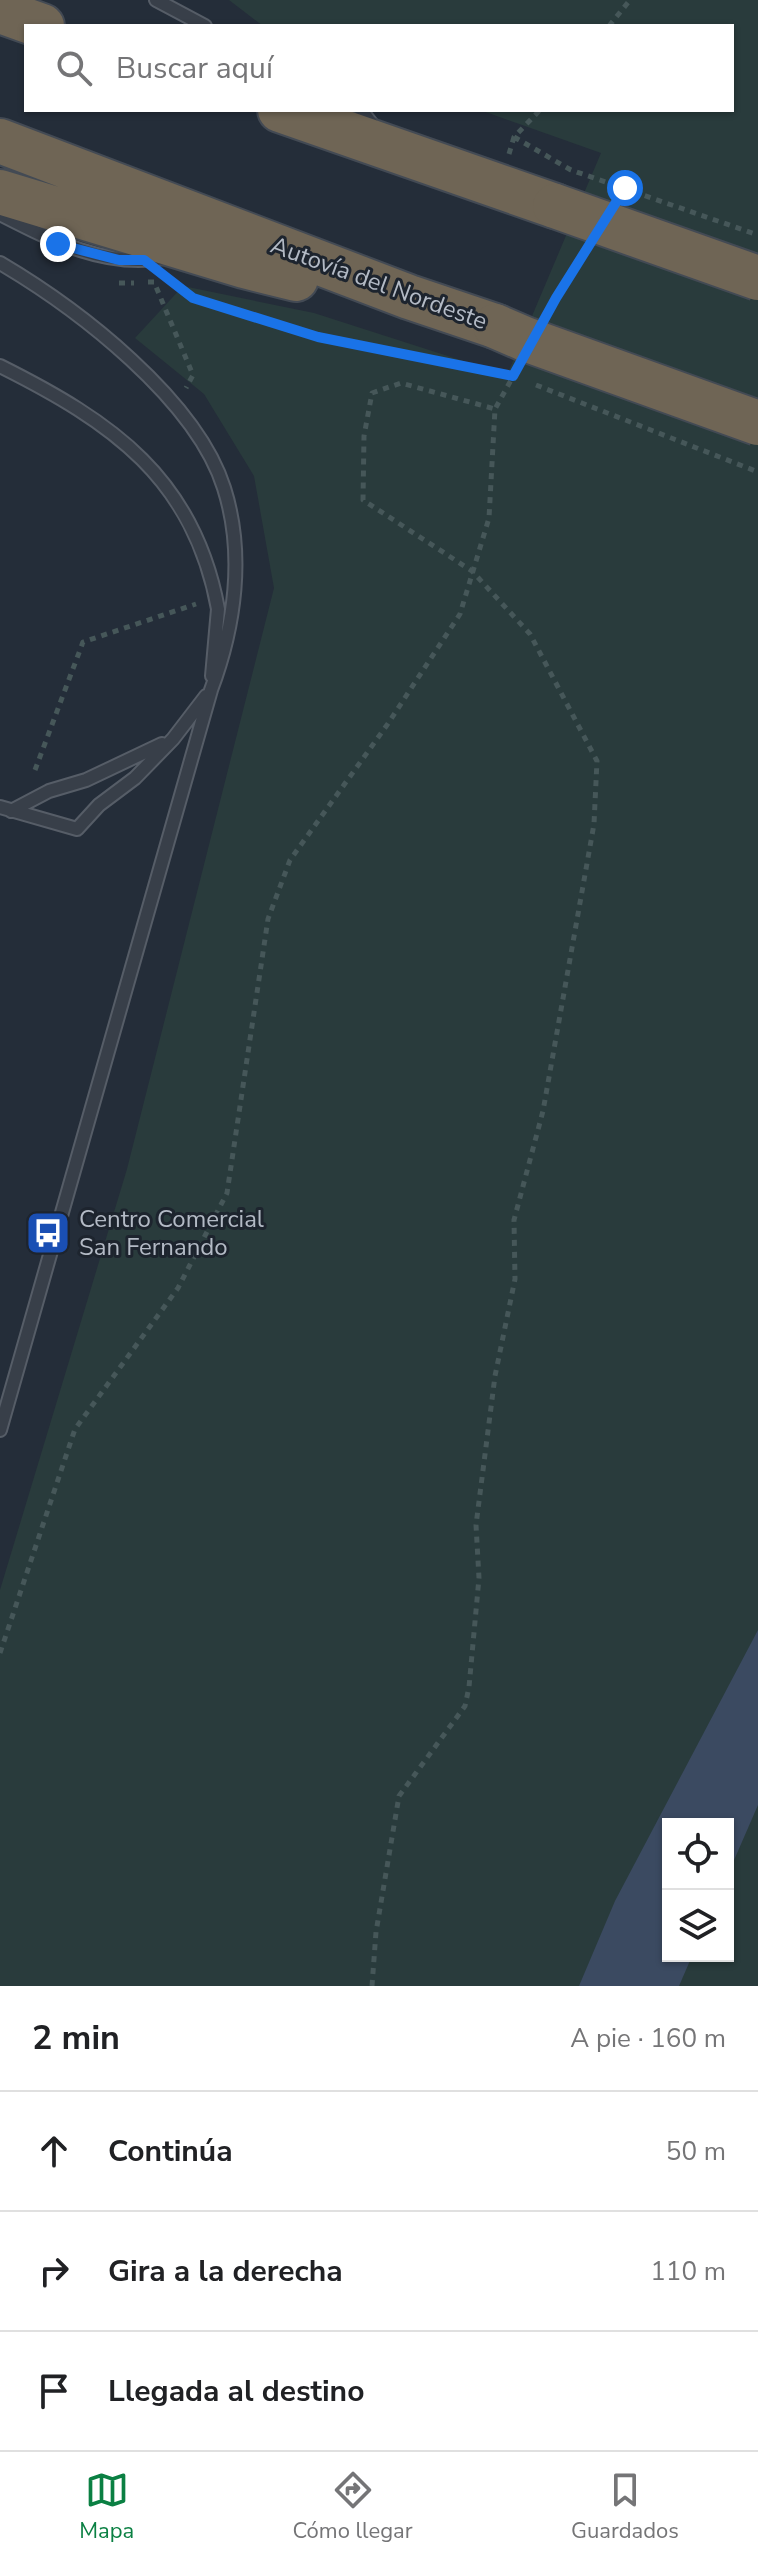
<!DOCTYPE html>
<html lang="es">
<meta charset="utf-8">
<style>
body{margin:0;font-family:"Nunito Sans",sans-serif;background:#f6f6f6;color:#202124}
.controls{position:absolute;right:24px;bottom:24px;display:grid;overflow:hidden;border-radius:0px;box-shadow:0 2px 6px #0004}
.controls button{width:72px;height:72px;display:grid;place-items:center;padding:0;border:0;border-bottom:2px solid #e0e0e0;background:#fff;color:#202124;font:40px sans-serif}
.stop{position:absolute;width:24px;height:24px;margin:-18px;border:6px solid #1a73e8;border-radius:50%;background:#fff}
.stop.end{background:#1a73e8;border-color:#fff;box-shadow:0 2px 8px #0008}
.list{margin:0;padding:0;list-style:none}
h2{display:flex;justify-content:space-between;align-items:center;height:104px;margin:0;padding:0 32px;font-size:34px}
h2 small{font-size:26px;font-weight:400;color:#757577}
.list li{display:grid;grid-template-columns:52px 1fr auto;gap:24px;align-items:center;box-sizing:border-box;height:120px;padding:0 32px;border-top:2px solid #e0e0e0}
.list b{display:block;font-size:30px;white-space:nowrap}
.list em{font-size:26px;font-style:normal;color:#757577}
.icon{flex:none;width:44px;height:44px;fill:none;stroke:currentColor;stroke-width:2;stroke-linecap:round;stroke-linejoin:round}
.map{position:relative;flex:none;width:758px;height:1986px;overflow:hidden}
.search{position:absolute;background:#fff;box-shadow:0 2px 6px #0004;left:24px;right:24px;top:24px;height:88px;display:flex;align-items:center;gap:20px;box-sizing:border-box;padding:0 28px;border-radius:0px;color:#757577;font-size:30px}
.sheet{height:464px;background:#fff}
nav{display:flex;justify-content:space-around;align-items:center;box-sizing:border-box;height:112px;border-top:2px solid #e0e0e0;background:#fff;font-size:22px;color:#757577}
nav a{display:grid;justify-items:center;gap:4px}
nav .on{color:#0b8043}
.map>svg:first-child{display:block}
.green{fill:#293b3c;fill-rule:evenodd}
.water{fill:#3b4a61}
.lines{fill:none;stroke-linecap:round;stroke-linejoin:round}
.service-casing{stroke:#565d67;stroke-width:16}
.motorway-casing{stroke:#434a54;stroke-width:48}
.path{stroke:#465759;stroke-width:5;stroke-dasharray:6 6;stroke-linecap:butt}
.service{stroke:#383f49;stroke-width:12}
.motorway{stroke:#6f6555;stroke-width:44}
.motorway-bridge-casing{stroke:#434a54;stroke-width:48;stroke-linecap:butt}
.motorway-bridge{stroke:#6f6555;stroke-width:44}
.route{stroke:#1a73e8;stroke-width:10}
.labels{text-anchor:middle;dominant-baseline:central;stroke-width:6;stroke-linejoin:round;paint-order:stroke}
.street-label{font-size:24px;fill:#b3bac5;stroke:#1d242e}
.poi-label{font-size:24px;fill:#b3bac5;stroke:#1d242e;text-anchor:start}
</style>
<div class="map">
<svg width="758" height="1986" viewBox="0 0 758 1986">
<rect width="100%" height="100%" fill="#242d39"/>
<path class="green" d="M229,0h529v1986h-758v-396l127,-421 147,-581 -20,-112 -50,-82 -69,-56 48,-52 131,27 193,62 94,-222 -121,-43h252v-84h-469zM668,1824h60v132h-60z"/>
<path class="water" d="M758,1630v175l-30,69v-50h-60v132h24l-13,30h-100l36,-85z"/>
<g class="lines">
<g class="service-casing">
<path id="service" d="M156,0l49,26
M361,110l13,17
M0,214c51,26 104,54 163,44
M0,263c78,46 196,136 224,225 21,66 11,138 -13,202l-211,740
M0,366c112,56 194,112 218,243l-6,67
M0,807l77,22 22,-24 36,-27 38,-39 33,-43
M11,811l38,-20 37,-11 76,-36"/>
</g>
<g class="motorway-casing">
<path id="motorway" d="M0,11l42,15
M280,110l275,96
M0,141l409,156 86,29
M0,192l244,74 52,13"/>
</g>
<path class="path" d="M609,26l21,-26
M514,137l57,33 187,65
M509,154l5,-17 26,-27
M148,282h6l39,93 -7,13
M119,283h15
M176,285l17,13 125,39 194,39
M549,312l36,-60
M536,385l222,87
M35,770l48,-128 113,-38
M0,1653l75,-224 103,-141 49,-95 41,-274 22,-59 97,-135 73,-111 29,-96 6,-109 20,-36
M372,1986l4,-54 23,-136 66,-90 4,-19 10,-109 -3,-53 19,-149 20,-97 -1,-59 29,-109 51,-287 3,-63 -67,-127 -58,-63 -109,-71 1,-64 8,-43 29,-10 94,26"/>
<use href="#service" class="service"/>
<use href="#motorway" class="motorway"/>
<g class="motorway-bridge-casing">
<path id="motorway-bridge" d="M555,206l203,72
M495,326l30,13 233,84"/>
</g>
<use href="#motorway-bridge" class="motorway-bridge"/>
</g>
<g class="lines">
<path class="route" d="M58,244l61,16h25l49,38 125,39 195,39 43,-78 69,-110"/>
</g>
<defs>
<g id="bus-square" transform="scale(2.3)"><rect x="-9" y="-9" width="18" height="18" rx="4" fill="#1a4fb4" stroke="#1d242e"/><path d="M-5-6H5V4H4V6H2V4H-2V6H-4V4H-5ZM-3.5-4V0h7V-4ZM-3.5 1.2v1.5H-2V1.2ZM2 1.2v1.5H3.5V1.2Z" fill="#fff"/></g>
</defs>
<g fill-rule="evenodd">
<use href="#bus-square" x="48" y="1233"/>
</g>
<g class="labels">
<g class="street-label">
<text transform="translate(379 283) rotate(20)">Autovía del Nordeste</text>
</g>
<g class="poi-label">
<text x="79" y="1219">Centro Comercial<tspan x="79" dy="28">San Fernando</tspan></text>
</g>
</g>
</svg>
<div class="controls">
<button><svg class="icon" aria-label="locate" viewBox="0 0 24 24"><circle cx="12" cy="12" r="6"/><path d="M12 2v4M12 18v4M2 12h4M18 12h4"/></svg></button>
<button><svg class="icon" aria-label="layers" viewBox="0 0 24 24"><path d="M12 4l9 5-9 5-9-5zM3 14l9 5 9-5"/></svg></button>
</div>
<div class="stop" style="left:625px;top:188px"></div>
<div class="stop end" style="left:58px;top:244px"></div>
<div class="search"><svg class="icon" aria-label="search" viewBox="0 0 24 24"><circle cx="10" cy="10" r="6"/><path d="M15 15l6 6"/></svg>Buscar aquí</div>
</div>
<section class="sheet">
<h2>2 min<small>A pie · 160 m</small></h2>
<ul class="list">
<li><svg class="icon" aria-label="ahead" viewBox="0 0 24 24"><path d="M12 20V5M6 11l6-6 6 6"/></svg><div><b>Continúa</b></div><em>50 m</em></li>
<li><svg class="icon" aria-label="right" viewBox="0 0 24 24"><path d="M7 20v-9h11M14 6l5 5-5 5"/></svg><div><b>Gira a la derecha</b></div><em>110 m</em></li>
<li><svg class="icon" aria-label="arrive" viewBox="0 0 24 24"><path d="M6 21V4h12l-3 4 3 4H6"/></svg><div><b>Llegada al destino</b></div></li>
</ul>
</section>
<nav>
<a class="on"><svg class="icon" aria-label="map" viewBox="0 0 24 24"><path d="M3 6l6-2 6 2 6-2v14l-6 2-6-2-6 2zM9 4v14M15 6v14"/></svg>Mapa</a>
<a><svg class="icon" aria-label="directions" viewBox="0 0 24 24"><path d="M12 3l9 9-9 9-9-9zM9 14v-3h6M13 9l2 2-2 2"/></svg>Cómo llegar</a>
<a><svg class="icon" aria-label="saved" viewBox="0 0 24 24"><path d="M7 4h10v16l-5-4-5 4z"/></svg>Guardados</a>
</nav>
